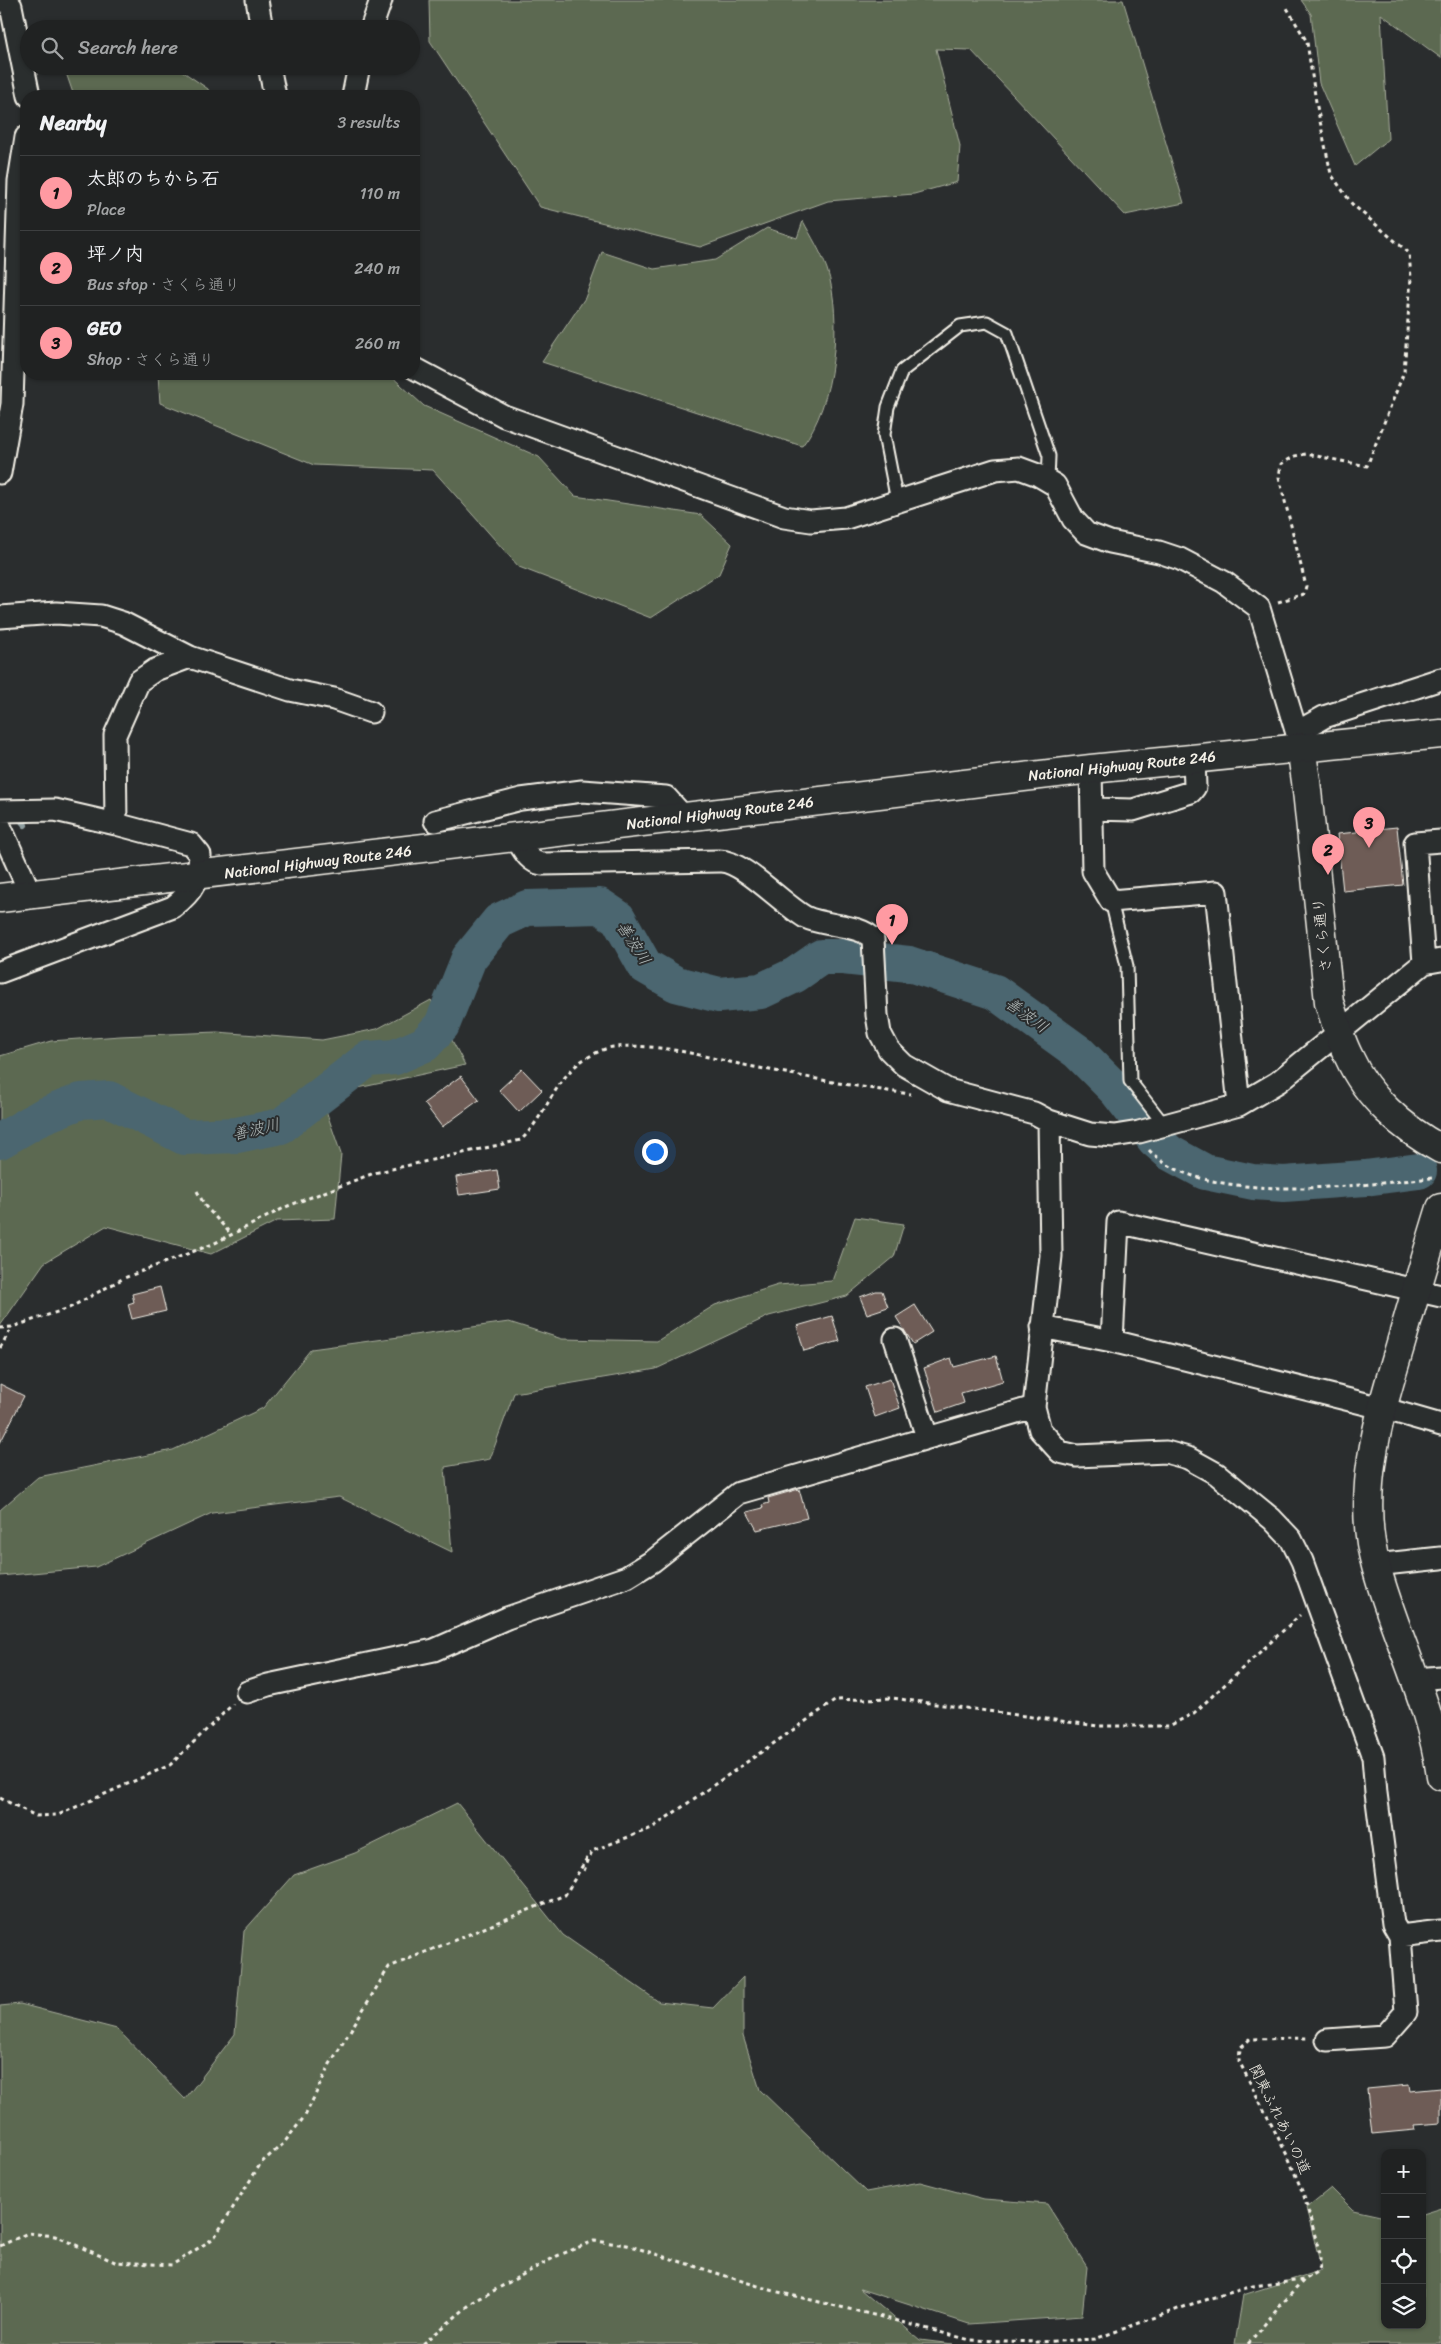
<!DOCTYPE html>
<meta charset="utf-8">
<style>
body{margin:0;font-family:Sriracha,"Klee One",sans-serif;background:#2d2f2f;color:#f1f3f6}
.controls{position:absolute;right:15px;bottom:15px;display:grid;overflow:hidden;border-radius:10px;box-shadow:0 1px 4px #0004}
.controls button{width:45px;height:45px;display:grid;place-items:center;padding:0;border:0;border-bottom:1px solid #3d3f40;background:#202222;color:#f1f3f6;font:25px sans-serif}
.you{position:absolute;left:654px;top:1151px;width:18px;height:18px;margin:-12px;border:4px solid #fff;border-radius:50%;background:#1a73e8;box-shadow:0 0 0 8px #1a73e833}
.badge{display:grid;place-items:center;width:32px;height:32px;border-radius:50%;background:#ff9aa2;color:#111;font-size:16px;font-weight:700}
.pin{position:absolute;translate:-50% -41px;filter:drop-shadow(0 1px 2px #0008)}
.pin::after{content:'';position:absolute;top:26px;width:18px;height:15px;background:inherit;clip-path:polygon(0 0,100% 0,50% 100%)}
.list{margin:0;padding:0;list-style:none}
h2{display:flex;justify-content:space-between;align-items:center;height:65px;margin:0;padding:0 20px;font-size:21px}
h2 small{font-size:16px;font-weight:400;color:#a2a4a5}
.list li{display:grid;grid-template-columns:32px 1fr auto;gap:15px;align-items:center;box-sizing:border-box;height:75px;padding:0 20px;border-top:1px solid #3d3f40}
.list b{display:block;font-size:19px;white-space:nowrap}
.list p{margin:0;font-size:16px;white-space:nowrap;color:#a2a4a5}
.list em{font-size:16px;font-style:normal;color:#a2a4a5}
.icon{flex:none;width:28px;height:28px;fill:none;stroke:currentColor;stroke-width:2;stroke-linecap:round;stroke-linejoin:round}
.map{position:relative;flex:none;width:1441px;height:2344px;overflow:hidden}
.search{position:absolute;background:#202222;box-shadow:0 1px 4px #0004;left:20px;top:20px;width:400px;height:55px;display:flex;align-items:center;gap:12px;box-sizing:border-box;padding:0 18px;border-radius:28px;color:#a2a4a5;font-size:19px}
.panel{position:absolute;background:#202222;box-shadow:0 1px 4px #0004;left:20px;top:90px;width:400px;height:290px;border-radius:20px}
.map>svg:first-child{display:block}
.green{fill:#5b6951;stroke:#a8ad9c}
.lines{fill:none;stroke-linecap:round;stroke-linejoin:round}
.stream{stroke:#8f9ea0;stroke-width:6}
.river{stroke:#4c6670;stroke-width:36}
.building{fill:#6e5c57;stroke:#f4f1e8}
.lane-casing{stroke:#f4f1e8;stroke-width:15}
.street-casing{stroke:#f4f1e8;stroke-width:25}
.secondary-casing{stroke:#f4f1e8;stroke-width:31}
.highway-casing{stroke:#f4f1e8;stroke-width:31}
.path{stroke:#f4f1e8;stroke-width:3;stroke-dasharray:4 4;stroke-linecap:butt}
.lane{stroke:#2a2d2e;stroke-width:11}
.street{stroke:#2a2d2e;stroke-width:21}
.secondary{stroke:#2a2d2e;stroke-width:28}
.highway{stroke:#2a2d2e;stroke-width:28}
.labels{text-anchor:middle;dominant-baseline:central;stroke-width:4;stroke-linejoin:round;paint-order:stroke}
.street-label{font-size:15px;fill:#f4f1e8;stroke:#2a2d2e}
.water-label{font-size:16px;font-style:italic;fill:#b1b9b8;stroke:#2a2d2e}
</style>
<div class="map">
<svg width="1441" height="2344" viewBox="0 0 1441 2344">
<rect width="100%" height="100%" fill="#2a2d2e"/>
<filter id="ink" filterUnits="userSpaceOnUse"><feTurbulence type="fractalNoise" baseFrequency=".02" numOctaves="2"/><feDisplacementMap in="SourceGraphic" scale="10" xChannelSelector="R" yChannelSelector="G"/><feConvolveMatrix kernelMatrix="1 2 1 2 8 2 1 2 1" color-interpolation-filters="sRGB"/></filter>
<g filter="url(#ink)">
<path class="green" d="M429,0h694l61,203 -59,12 -154,-165 -35,-1 24,97 -3,36 -43,12 -86,7 -128,46 -160,-40 -110,-166z
M1301,0h140v58l-60,-44 7,125 -33,27 -36,-83 -8,-69z
M68,66h107l33,23 2,7h-136l-10,-29z
M803,221c8,15 18,31 24,48 16,49 8,136 -25,177l-260,-84 43,-64 17,-46 52,17 61,-9 52,-32 30,10z
M158,374h231l35,32 115,51 36,39 126,19 31,29 -13,30 -68,44 -132,-51 -86,-97 -119,-5 -154,-62z
M431,1000l34,65 -144,31 20,58 -6,65 -58,2 -66,33 -105,-28 -62,37 -44,63v-270l51,-15 69,-5 97,-4 105,8 55,-11z
M855,1217l49,7 -10,33 -47,39 -78,20 -113,53 -142,24 -24,66 -45,8 7,85 -113,-55 -127,16 -116,54 -96,9v-66l38,-33 135,-27 90,-42 48,-59 198,-27 53,17 95,2 58,-36 63,-20 54,-4z
M457,1803l106,132 96,67 54,6 30,-31v59l17,54 106,102 54,-10 64,17 63,5 40,63 -5,49 -113,8 -109,-35 60,51 33,4h-953v-338l20,-2 97,25 68,70 50,-65 9,-103 50,-56 61,-22z
M1331,2188l22,22 32,7v108h37v-111l19,-6v136h-206l8,-49 79,-25 -16,-62z"/>
<g class="lines">
<path class="stream" d="M16,815l9,10"/>
<path class="river" d="M0,1141l43,-25 38,-15 28,-2 75,38 53,-2 44,-9 87,-67 27,-2 30,-13 17,-19 27,-67 30,-37 28,-13 73,-2 18,12 27,48 31,18 43,11 42,-4 34,-16 26,-18h22l66,7 86,28 83,60 38,38 39,50 15,13 35,19 48,10 31,2 81,-6 54,-7"/>
</g>
<path class="building" d="M1376,820l1,9 20,-2 6,58 -60,6 -6,-57 20,-2 -1,-10z
M522,1069l20,21 -23,22 -20,-22z
M461,1076l18,24 -37,27 -18,-24z
M497,1170l3,19 -41,6 -3,-18z
M160,1287l6,24 -34,8 -4,-15 6,-2 -2,-8z
M876,1291h6l6,16 -21,7 -7,-17z
M915,1305l17,27 -19,12 -17,-27z
M832,1316l8,25 -36,10 -7,-25z
M996,1356l7,25 -42,12 3,10 -26,9 -14,-44 27,-10 3,9z
M890,1379l10,29 -25,9 -10,-30z
M0,1384l24,12 -24,47z
M799,1489l8,29 -50,12 -10,-18 16,-4 -1,-3 7,-2 -1,-5z
M1409,2085l1,6 31,-3v35l-27,2 1,5 -43,4 -5,-45z"/>
<g class="lines">
<g class="lane-casing">
<path id="lane" d="M897,501l-13,-66 4,-28 14,-36 58,-45 27,-4 20,11 42,123 -1,25
M1111,901l16,65 3,115 35,45"/>
</g>
<g class="street-casing">
<path id="street" d="M4,0l7,6 18,90
M257,0l5,29
M371,29l10,-29
M269,66l6,30
M353,96l6,-30
M414,368l90,48 280,101 27,4 35,-3 149,-48 24,-2 19,7 17,10 18,34 13,14 24,9 49,10 21,7 44,23 35,26 42,139
M0,473l12,-69 7,-223 7,-44
M0,617l56,-4 45,3 22,7 67,34 100,33 44,9 37,13
M1308,726l16,-9 117,-38
M1091,769l2,102 18,30 105,-9 23,213
M1092,809l41,1 58,-18 4,-5 -1,-29
M0,811l55,-1 61,14 75,20 9,11c-2,26 -6,36 -27,52l-173,65
M435,821l86,-22 61,-8 84,6 18,20
M116,824l-1,-89 24,-54 16,-11 35,-13
M0,826l31,69
M516,838c7,11 12,24 26,26l178,-3c23,0 62,43 85,56 20,10 56,7 68,22l4,76 3,18 9,17 15,15 44,25 86,23 15,8 41,13 24,2 25,-4 100,-27 39,-23 146,-119 17,-3
M1424,963l-9,-120 26,-2
M1049,1121l2,135 -17,151 6,23 20,22 17,4 89,-4 22,6 29,16 55,45 19,20 11,22 71,196 3,36 17,131 7,12 6,76 -21,24 -58,4
M1042,1327l70,14 270,67 59,17
M895,1339l32,98
M1112,1341l6,-119 323,74
M1375,1565l66,-7
M1416,1679l25,-2
M247,1692l21,-7 166,-35 73,-32 120,-41 26,-16 86,-68 295,-86
M1400,1936l41,-5"/>
</g>
<g class="secondary-casing">
<path id="secondary" d="M1301,747l5,34 23,221c6,18 11,38 20,55 18,40 54,72 92,92
M1441,1208c-14,45 -27,90 -40,135 -21,71 -46,148 -25,223 19,71 55,136 65,210"/>
</g>
<g class="highway-casing">
<path id="highway" d="M0,898l1091,-129 350,-35"/>
</g>
<path class="path" d="M1278,602l26,-8 2,-8 -27,-109 2,-13 14,-8 11,-2 61,12 37,-94 7,-94 -2,-25 -57,-49 -21,-30 -15,-72 -9,-60 -20,-34
M1149,1150c53,57 211,35 283,28
M197,1191l8,15 26,28
M0,1328l12,-1 57,-19 55,-30 89,-34 75,-38 86,-33 147,-33c24,-23 34,-61 62,-80 9,-5 22,-13 32,-13 42,-4 83,8 124,17 57,11 114,23 172,30
M0,1348l12,-21
M0,1798l36,18 22,-1 112,-50 63,-61
M584,1871l8,-20 60,-23 184,-128 56,-2 206,28h71l25,-13 106,-98
M0,2246l28,-13 27,3 60,26 57,3 42,-27 47,-75 22,-19 22,-28 25,-52 59,-97 176,-72 22,-37
M423,2344l50,-42 84,-46 37,-15 33,4 147,46 108,26 88,23 69,2 56,-3 97,-35 61,-18 51,-6
M1248,2344l32,-38 24,-26 12,-7 4,-6v-13l-16,-58 -15,-37 -50,-98 1,-13 10,-9 57,-1"/>
<use href="#lane" class="lane"/>
<use href="#street" class="street"/>
<use href="#secondary" class="secondary"/>
<use href="#highway" class="highway"/>
</g>
</g>
<g class="labels">
<g class="street-label">
<text transform="translate(1122 766) rotate(-6)">National Highway Route 246</text>
<text transform="translate(720 813) rotate(-7)">National Highway Route 246</text>
<text transform="translate(318 862) rotate(-7)">National Highway Route 246</text>
<text transform="translate(1322 935) rotate(-96)">さくら通り</text>
<text transform="translate(1280 2119) rotate(64)">関東ふれあいの道</text>
</g>
<g class="water-label">
<text transform="translate(634 943) rotate(57)">善波川</text>
<text transform="translate(1027 1015) rotate(36)">善波川</text>
<text transform="translate(256 1129) rotate(-13)">善波川</text>
</g>
</g>
</svg>
<div class="controls">
<button>+</button>
<button>−</button>
<button><svg class="icon" aria-label="locate" viewBox="0 0 24 24"><circle cx="12" cy="12" r="6"/><path d="M12 2v4M12 18v4M2 12h4M18 12h4"/></svg></button>
<button><svg class="icon" aria-label="layers" viewBox="0 0 24 24"><path d="M12 4l9 5-9 5-9-5zM3 14l9 5 9-5"/></svg></button>
</div>
<div class="you"></div>
<div class="pin badge" style="left:892px;top:945px">1</div>
<div class="pin badge" style="left:1328px;top:875px">2</div>
<div class="pin badge" style="left:1369px;top:848px">3</div>
<div class="search"><svg class="icon" aria-label="search" viewBox="0 0 24 24"><circle cx="10" cy="10" r="6"/><path d="M15 15l6 6"/></svg>Search here</div>
<section class="panel">
<h2>Nearby<small>3 results</small></h2>
<ul class="list">
<li><span class="badge">1</span><div><b>太郎のちから石</b><p>Place</p></div><em>110 m</em></li>
<li><span class="badge">2</span><div><b>坪ノ内</b><p>Bus stop · さくら通り</p></div><em>240 m</em></li>
<li><span class="badge">3</span><div><b>GEO</b><p>Shop · さくら通り</p></div><em>260 m</em></li>
</ul>
</section>
</div>
